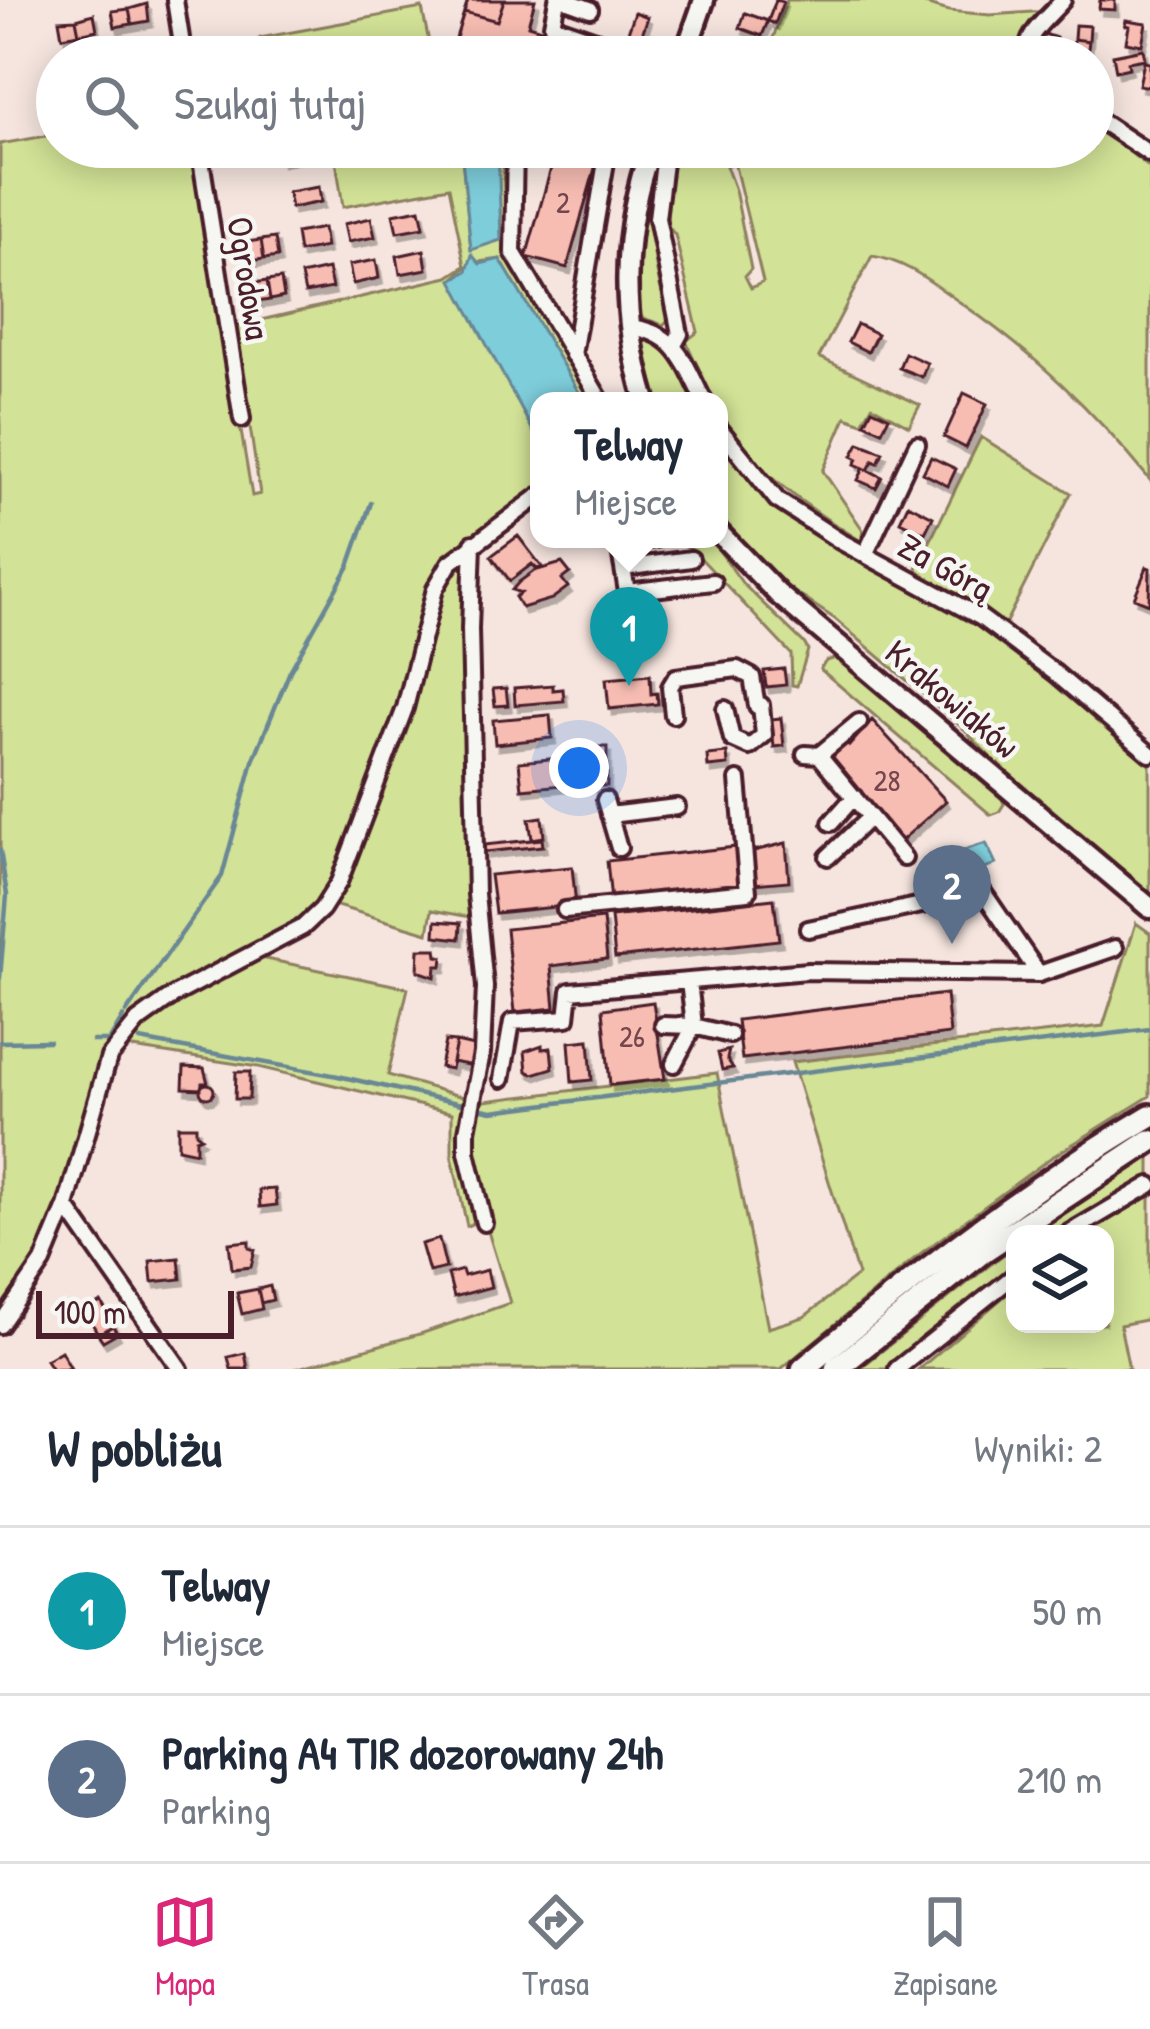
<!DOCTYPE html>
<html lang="pl">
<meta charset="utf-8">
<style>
body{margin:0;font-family:"Patrick Hand",sans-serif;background:#f2f2f3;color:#1f2937}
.controls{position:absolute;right:36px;bottom:36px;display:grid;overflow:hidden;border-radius:24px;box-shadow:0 6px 30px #0003}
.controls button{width:108px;height:108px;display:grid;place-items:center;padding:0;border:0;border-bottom:3px solid #e0e1e3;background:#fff;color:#1f2937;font:60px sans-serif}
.scale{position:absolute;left:36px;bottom:30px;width:198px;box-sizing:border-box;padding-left:12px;border:6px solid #4a1f2b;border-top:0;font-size:33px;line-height:42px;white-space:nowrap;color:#4a1f2b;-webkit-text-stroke:9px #f6f6f2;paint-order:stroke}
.you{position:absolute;left:579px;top:768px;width:42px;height:42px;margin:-30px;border:9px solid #fff;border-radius:50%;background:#1a73e8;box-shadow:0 0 0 18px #1a73e833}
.badge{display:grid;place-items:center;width:78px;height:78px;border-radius:50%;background:#db2777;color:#fff;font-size:39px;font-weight:700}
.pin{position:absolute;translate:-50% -99px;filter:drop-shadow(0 3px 6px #0008)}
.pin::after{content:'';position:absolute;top:63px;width:42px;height:36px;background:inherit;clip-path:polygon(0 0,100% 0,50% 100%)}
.popup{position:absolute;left:530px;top:392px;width:198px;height:156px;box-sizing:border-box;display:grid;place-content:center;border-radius:24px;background:#fff;filter:drop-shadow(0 3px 9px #0005);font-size:39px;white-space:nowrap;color:#747a83}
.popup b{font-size:45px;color:#1f2937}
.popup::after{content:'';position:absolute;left:50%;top:100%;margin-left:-24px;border:24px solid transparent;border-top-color:#fff}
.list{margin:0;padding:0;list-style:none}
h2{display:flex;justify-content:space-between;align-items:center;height:156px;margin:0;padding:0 48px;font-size:51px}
h2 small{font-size:39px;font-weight:400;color:#747a83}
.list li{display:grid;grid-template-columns:78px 1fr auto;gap:36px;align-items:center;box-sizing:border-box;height:168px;padding:0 48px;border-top:3px solid #e0e1e3}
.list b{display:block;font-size:45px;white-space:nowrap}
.list p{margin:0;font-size:39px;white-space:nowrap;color:#747a83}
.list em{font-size:39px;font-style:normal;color:#747a83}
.icon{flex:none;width:66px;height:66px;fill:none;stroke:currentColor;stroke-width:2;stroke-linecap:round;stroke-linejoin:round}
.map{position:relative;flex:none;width:1150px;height:1369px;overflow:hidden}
.search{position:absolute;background:#fff;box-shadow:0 6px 30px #0003;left:36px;right:36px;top:36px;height:132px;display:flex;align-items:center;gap:30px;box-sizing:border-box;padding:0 42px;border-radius:66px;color:#747a83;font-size:45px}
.sheet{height:492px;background:#fff}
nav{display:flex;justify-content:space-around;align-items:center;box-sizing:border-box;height:168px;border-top:3px solid #e0e1e3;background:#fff;font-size:33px;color:#747a83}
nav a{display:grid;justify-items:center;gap:6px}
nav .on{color:#db2777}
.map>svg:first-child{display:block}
.green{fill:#d2e296;stroke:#8e8060;stroke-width:3;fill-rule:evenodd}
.water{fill:#7ecddb;stroke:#698795;stroke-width:3}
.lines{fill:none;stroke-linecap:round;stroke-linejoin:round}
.stream{stroke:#698795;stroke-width:4.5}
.building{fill:#f7bdb2;stroke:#4a1f2b;stroke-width:3;filter:url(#shadow)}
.minor-casing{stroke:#4a1f2b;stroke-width:22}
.major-casing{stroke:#4a1f2b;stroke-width:27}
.highway-casing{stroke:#4a1f2b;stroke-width:30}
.minor{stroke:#f6f6f2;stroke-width:14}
.major{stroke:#f6f6f2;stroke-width:18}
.highway{stroke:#f6f6f2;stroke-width:21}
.labels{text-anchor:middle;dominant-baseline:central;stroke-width:9;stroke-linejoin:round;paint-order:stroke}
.number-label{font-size:30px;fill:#75464d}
.street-label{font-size:36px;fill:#4a1f2b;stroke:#f6f6f2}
</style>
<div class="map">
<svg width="1150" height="1369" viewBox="0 0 1150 1369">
<defs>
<filter id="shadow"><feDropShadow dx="3.5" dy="6" stdDeviation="0" flood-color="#0004"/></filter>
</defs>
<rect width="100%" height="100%" fill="#f6e5df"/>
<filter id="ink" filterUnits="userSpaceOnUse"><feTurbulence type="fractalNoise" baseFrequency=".00833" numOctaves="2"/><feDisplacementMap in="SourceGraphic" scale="24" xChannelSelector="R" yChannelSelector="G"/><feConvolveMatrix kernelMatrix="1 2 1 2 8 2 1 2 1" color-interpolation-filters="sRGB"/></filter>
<g filter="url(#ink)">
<path class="green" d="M787,0h124l38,11 41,4 57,-4c-14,12 -29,26 -26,46h-255z
M422,8l10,49h-169l-3,-19z
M1093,123l57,45v312c-58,-71 -114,-125 -189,-177 -29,-20 -54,-42 -89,-47l-53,101 101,48 -11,21 -37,-20 -10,17 -16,-6 -23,54 40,59 -2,11c-39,-24 -142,-90 -142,-140h-6l-27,-60 12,-9 -23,-97 -8,-10 4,-78h422zM734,162l29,120 -12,6 -6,-12 6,-7 -16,-79 -9,-24z
M57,134v13h136l59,349 8,-2 -25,-168 213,-49 17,-11 -16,-79 -106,20 -9,-60h127l10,102 30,-9 -3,-93h4l5,110 83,144h-6l-84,-142 -29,4 -18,16 86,163v43l-91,69 -14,24 -10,21 -26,108 -66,170 -15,28 -21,16 -149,84c-63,52 -61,123 -84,195 -14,43 -40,79 -63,117v-1173z
M658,153l5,2c-15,72 -14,94 6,164l-6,6 -23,-8c-18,-43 5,-120 18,-164z
M646,333l22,11 30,57h-40l-17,-62z
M719,436l20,27 126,99 118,66 68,47 99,84v133l-145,-119 -41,-44 -129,-110 -48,-32 -63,-64 -5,-8z
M981,437l90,56 -67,133 -88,-56z
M672,539h39l32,45 61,59 4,7 -11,36 -5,-1 -1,-31 -99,-105z
M468,556l7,362 -43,-8 -4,23 -98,-29 110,-309z
M837,658l164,138 3,8 -5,8 -8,3 -171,-146 6,-8z
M1136,923l14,10v163l-101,63 -129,95 -139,115h-486l128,-36 87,-30c-18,-64 -50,-135 -34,-201l241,-29 51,255 36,-11 54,-42 -66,-213 311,-36z
M256,957l152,31 -20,87 82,24 -3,14 13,107 -13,6 -15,-70v-43l-194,-46 -132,-20c28,-45 85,-66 130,-90z
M1150,1157v23l-91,54h-29z
M1150,1196v123l-30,6 9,44h-210l96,-82v37h90v-90h-21z
M1015,1245v23l-125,101h-31z"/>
<path class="water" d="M461,147h37l3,93 -30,10z
M472,255l8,9 20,-5 84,142h-45v41l-87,-162 15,-9z
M986,843l10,21 -22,10 -10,-24z"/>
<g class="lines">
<path class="stream" d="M0,850l7,45 -7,83
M126,1013l96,-137 31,-115 37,-90 59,-105 22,-63
M140,1040l198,36 128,29
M93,1041h20
M109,1041l14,-24
M0,1042l49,-1
M477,1108l15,3 658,-82"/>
</g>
<path class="building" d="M468,0h36l-7,21 -33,-9z
M504,0h31l-7,25 91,28 -1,4h-110l-53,-16 9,-29 33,9z
M776,0l7,2 -8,22 -7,-3z
M1100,0h15v10l-16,-1z
M147,4l2,17 -17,3 -3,-15z
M129,9l3,15 -17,3 -3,-16z
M635,12l13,5 -7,20 -13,-5z
M745,13l23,8 -6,15 -22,-8z
M94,14l3,16 -18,4 -3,-15z
M76,19l3,15 -17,3 -3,-17z
M1126,20l20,3 -4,22 -16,-3 3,-16 -4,-1z
M1075,25l15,1 -1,15 -15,-2z
M1039,32l17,6 -3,9 -6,-2 -4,12 -11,-4z
M1074,39l15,2 -2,16h-15z
M152,40l3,17h-15l-2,-14z
M138,43l2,14h-15l-2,-12z
M100,49l1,8h-30l-1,-4z
M1143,49l2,10 -17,3 1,6 -13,3 -3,-16z
M1144,62l6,1v24l-11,-2z
M278,147h43l1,4 -42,9z
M557,147h44l-34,121 -41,-11z
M319,187l2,15 -30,6 -3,-16z
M420,209l4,18 -27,5 -4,-18z
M371,218l4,19 -27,5 -4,-18z
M323,228l3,19 -27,5 -3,-19z
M275,238l3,19 -14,2 -3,-19z
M261,240l3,19 -14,2 -3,-19z
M424,250l3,19 -27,5 -3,-18z
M376,260l3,18 -26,6 -4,-19z
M328,269l4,19 -27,5 -4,-18z
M281,279l3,18 -14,3 -3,-19z
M267,281l3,19 -13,2 -3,-19z
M857,324l20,10 -9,18 -20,-10z
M905,353l22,10 -5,14 -23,-9z
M964,393l23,11 -21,44 -22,-11z
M872,409l17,8 -7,14 -17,-8z
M859,443l24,9 -5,11 -5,-2 -5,9 -13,-6 3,-5 -6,-3z
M931,457l25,12 -8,17 -25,-13z
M864,468l18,9 -6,11 -18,-8z
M908,504l25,13 -8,16 -25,-12z
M518,536l24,31 -5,2 -5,-5 -22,17 -19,-25z
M562,563l8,10 -8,6 6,8 -16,12 -30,9 -7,-11 6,-4 -9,-3 7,-8 15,-11z
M1147,567l3,1 -1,36 -15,-6z
M784,669l2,16 -20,2 -2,-16z
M650,675l1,19 6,-1 1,11 -49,5 -3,-30z
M553,685v5l10,-1 1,12 -49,4 -1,-17z
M506,688l2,17 -13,1 -2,-17z
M550,715l2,23 -57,6 -2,-24z
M781,718l3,28 -10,1 -3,-28z
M872,720l74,81 -44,39 -73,-80 18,-17 2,3z
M591,747h16v39h-15z
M727,753l1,12 -20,2 -1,-12z
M580,756l3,27 -61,6 -3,-27z
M542,817l2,20 -12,2 -3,-20z
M542,839l1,7 -58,6 -1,-7z
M786,843l3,38 -36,3 -3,-32z
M736,847l4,40 -129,14 -4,-40z
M572,867l4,38 -81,8 -5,-38z
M774,899l5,41 -164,18 -4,-41z
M603,919l4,40 -56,7 4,42 -40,4 -9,-83z
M436,921l25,2 -1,16 -25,-3z
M419,949h17l1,7 6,1 -1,9h-6l-1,11 -17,-6z
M946,994l4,40 -208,25 -5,-39z
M653,1002l12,77 -55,6 -7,-76z
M589,1040l3,40 -20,2 -3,-40z
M445,1041l11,1 -5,27 -11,-2z
M456,1042l22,5 -4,19 -22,-4z
M542,1045v4l9,-1 2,20 -20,6 -6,-3 -2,-20z
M729,1050l-2,9 6,9 -11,2 -4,-17z
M184,1067l20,1 4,15h-6l-1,6 -18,-1z
M236,1072h14l-1,27h-14z
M200 1091a7 7 0 1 1 14 0a7 7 0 1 1-14 0Z
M178,1126h18v7l5,4 -5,2v13l-18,-4z
M275,1189l2,16 -17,2 -1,-17z
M439,1239l7,29 -17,4 -8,-28z
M249,1241v7l6,2 -4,17 -19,2 -3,-26z
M179,1258l2,21 -29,3 -2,-21z
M462,1270l2,6 23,-6 4,17 -37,10 -6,-23z
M270,1286l3,14 -12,3 -3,-14z
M258,1289l4,20 -20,5 -5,-21z
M101,1302l13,23 -16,9 -13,-24z
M113,1326l4,7 -14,8 -5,-7z
M61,1351l10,18h-19l-6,-9z
M245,1353l3,16h-17l-3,-12z"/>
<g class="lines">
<g class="minor-casing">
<path id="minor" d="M175,0l9,57
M557,0l-5,25 81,28
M565,0l25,9
M1026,57c0,-25 22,-39 37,-57
M1093,116l57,38
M199,147l43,272
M515,147l-2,105 88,149
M666,147l-9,71 23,116 -6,11
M629,327c48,5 55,35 75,74
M573,355l34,-199
M719,428l58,72 63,41 140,76 75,56 95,81
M617,539l2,6 36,-6
M473,543l-3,86 6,265 9,93 -3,66 -15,78v21l17,71
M619,545l4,23 68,-9
M865,555l52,-111
M623,568l4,24 86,-10
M725,709l7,30 18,8 14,-12 -3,-30
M673,715l-3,-28 6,-10 61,-8 15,8 5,29
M805,754l14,1 40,-33
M819,755l85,103
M605,800l14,48
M609,815l68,-8
M831,823l23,-26
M828,857l42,-40
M565,910l183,-18 -10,-112
M808,929l175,-37 56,82
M663,1025l31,1 36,9
M674,1064l20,-38 -5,-45
M502,1079l10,-57 55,-4 3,-27 238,-20 231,3 76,-26
M66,1206l114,163
M1067,1234l83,-49
M0,1325l43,-63 23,-56 43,-149 29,-36 36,-26 129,-68 19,-18 17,-27 66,-174 30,-119 15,-26 89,-67
M897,1369l118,-94"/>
</g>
<g class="major-casing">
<path id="major" d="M684,57l20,-57
M646,401c-26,-85 -25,-170 5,-254
M719,533l59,61 372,314"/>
</g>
<g class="highway-casing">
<path id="highway" d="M803,1369c111,-92 223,-180 347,-253
M836,1369l149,-119 165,-109"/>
</g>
<use href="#minor" class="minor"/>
<use href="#major" class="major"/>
<use href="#highway" class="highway"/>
</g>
</g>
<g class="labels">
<g class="number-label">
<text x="563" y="202">2</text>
<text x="887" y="780">28</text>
<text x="632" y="1036">26</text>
</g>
<g class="street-label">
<text transform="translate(250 278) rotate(81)">Ogrodowa</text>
<text transform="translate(946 566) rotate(29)">Za Górą</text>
<text transform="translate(953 698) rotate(40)">Krakowiaków</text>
</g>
</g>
</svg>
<div class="controls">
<button><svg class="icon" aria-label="layers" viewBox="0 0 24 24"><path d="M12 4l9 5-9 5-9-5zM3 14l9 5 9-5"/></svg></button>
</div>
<div class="scale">100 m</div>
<div class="you"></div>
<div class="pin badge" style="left:629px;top:686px;background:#0f9aa8">1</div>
<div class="popup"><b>Telway</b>Miejsce</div>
<div class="pin badge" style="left:952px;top:944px;background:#5c6f8a">2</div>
<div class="search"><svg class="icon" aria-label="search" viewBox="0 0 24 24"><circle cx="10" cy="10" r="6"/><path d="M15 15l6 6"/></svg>Szukaj tutaj</div>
</div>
<section class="sheet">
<h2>W pobliżu<small>Wyniki: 2</small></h2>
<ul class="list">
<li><span class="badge" style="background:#0f9aa8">1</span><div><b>Telway</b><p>Miejsce</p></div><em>50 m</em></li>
<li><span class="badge" style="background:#5c6f8a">2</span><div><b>Parking A4 TIR dozorowany 24h</b><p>Parking</p></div><em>210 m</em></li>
</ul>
</section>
<nav>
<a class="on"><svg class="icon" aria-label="map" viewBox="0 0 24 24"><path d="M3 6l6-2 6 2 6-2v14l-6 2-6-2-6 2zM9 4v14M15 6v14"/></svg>Mapa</a>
<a><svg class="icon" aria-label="directions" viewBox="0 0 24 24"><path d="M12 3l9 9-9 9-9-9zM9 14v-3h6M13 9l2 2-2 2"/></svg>Trasa</a>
<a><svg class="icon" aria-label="saved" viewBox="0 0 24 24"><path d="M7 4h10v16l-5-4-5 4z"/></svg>Zapisane</a>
</nav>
